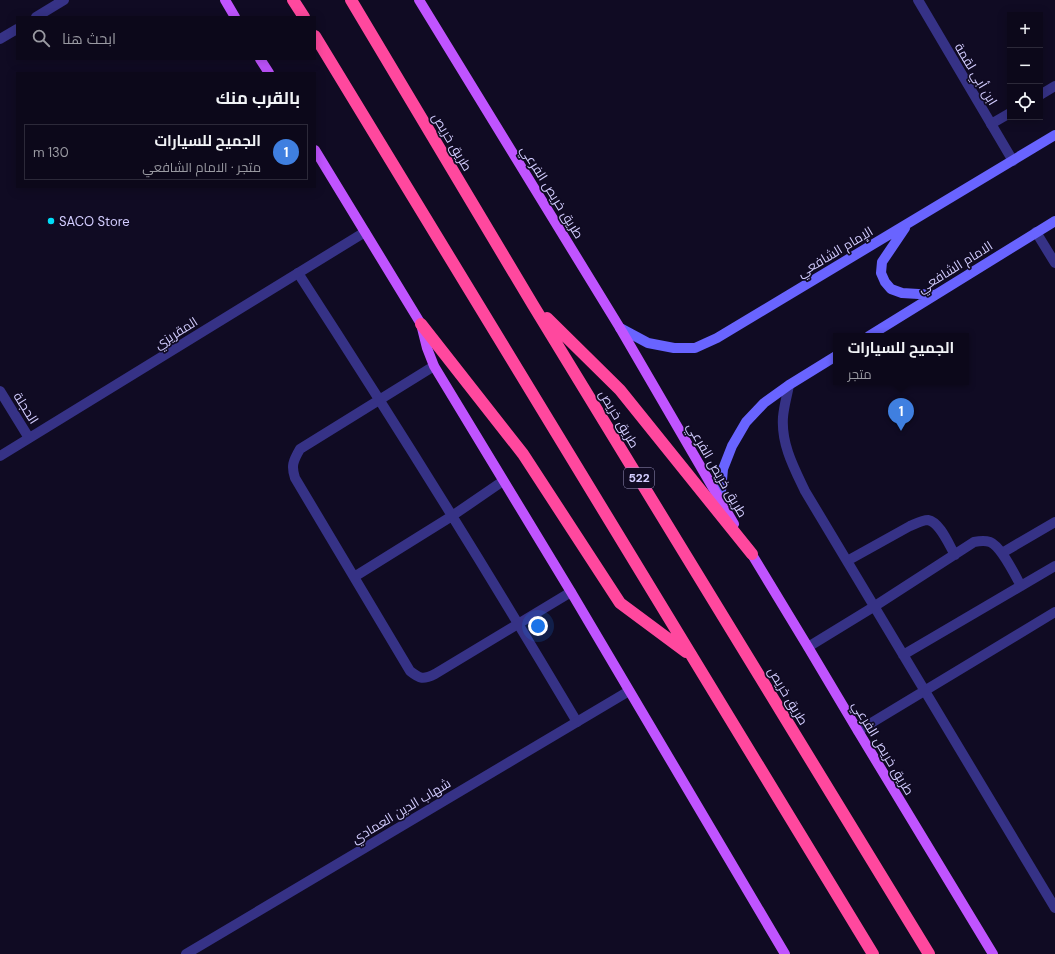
<!DOCTYPE html>
<html lang="ar">
<meta charset="utf-8">
<style>
body{margin:0;font-family:"DM Sans",Cairo,sans-serif;background:#1a1627;color:#f1f3f6;direction:rtl}
.controls{position:absolute;right:12px;top:12px;display:grid;overflow:hidden;border-radius:0px;box-shadow:0 2px 10px #0003}
.controls button{width:36px;height:36px;display:grid;place-items:center;padding:0;border:0;border-bottom:1px solid #2c2939;background:#0c081a;color:#f1f3f6;font:20px sans-serif}
.you{position:absolute;left:538px;top:626px;width:14px;height:14px;margin:-10px;border:3px solid #fff;border-radius:50%;background:#1a73e8;box-shadow:0 0 0 6px #1a73e833}
.badge{display:grid;place-items:center;width:26px;height:26px;border-radius:50%;background:#00def8;color:#fff;font-size:13px;font-weight:700}
.pin{position:absolute;translate:-50% -33px;filter:drop-shadow(0 1px 2px #0008)}
.pin::after{content:'';position:absolute;top:21px;width:14px;height:12px;background:inherit;clip-path:polygon(0 0,100% 0,50% 100%)}
.popup{position:absolute;left:833px;top:333px;width:136px;height:52px;box-sizing:border-box;display:grid;place-content:center;border-radius:0px;background:#0c081a;filter:drop-shadow(0 1px 3px #0005);font-size:13px;white-space:nowrap;color:#9a9aa2}
.popup b{font-size:15px;color:#f1f3f6}
.popup::after{content:'';position:absolute;left:50%;top:100%;margin-left:-8px;border:8px solid transparent;border-top-color:#0c081a}
.list{margin:0;padding:0;list-style:none}
h2{display:flex;justify-content:space-between;align-items:center;height:52px;margin:0;padding:0 16px;font-size:17px}
h2 small{font-size:13px;font-weight:400;color:#9a9aa2}
.list li{display:grid;grid-template-columns:26px 1fr auto;gap:12px;align-items:center;box-sizing:border-box;height:56px;margin:0 8px 8px;padding:0 8px;border:1px solid #2c2939;border-radius:0px}
.list b{display:block;font-size:15px;white-space:nowrap}
.list p{margin:0;font-size:13px;white-space:nowrap;color:#9a9aa2}
.list em{font-size:13px;font-style:normal;color:#9a9aa2}
.icon{flex:none;width:22px;height:22px;fill:none;stroke:currentColor;stroke-width:2;stroke-linecap:round;stroke-linejoin:round}
.map{position:relative;flex:none;width:1055px;height:954px;overflow:hidden;direction:ltr}
.search{position:absolute;background:#0c081a;box-shadow:0 2px 10px #0003;left:16px;top:16px;width:300px;height:44px;display:flex;align-items:center;gap:10px;box-sizing:border-box;padding:0 14px;border-radius:0px;color:#9a9aa2;font-size:15px}
.panel{position:absolute;background:#0c081a;box-shadow:0 2px 10px #0003;left:16px;top:72px;width:300px;height:116px;border-radius:0px;direction:rtl}
.map>svg:first-child{display:block}
.lines{fill:none;stroke-linecap:round;stroke-linejoin:round}
.service{stroke:#363286;stroke-width:10}
.minor{stroke:#363286;stroke-width:10}
.secondary{stroke:#6964ff;stroke-width:10}
.primary{stroke:#c054ff;stroke-width:10}
.motorway{stroke:#ff489e;stroke-width:12}
.poi-dot{fill:#00def8;stroke:#100b23;stroke-width:1.5}
.labels{text-anchor:middle;dominant-baseline:central;stroke-width:3.5;stroke-linejoin:round;paint-order:stroke}
.shield{fill:#100b23;stroke:#9893bd;stroke-width:1}
.shield-label{font-size:12px;font-weight:bold;fill:#d3cdff}
.street-label{font-size:13px;fill:#d3cdff;stroke:#100b23}
.poi-label{font-size:13px;fill:#d3cdff;stroke:#100b23;text-anchor:start}
</style>
<div class="map">
<svg width="1055" height="954" viewBox="0 0 1055 954">
<rect width="100%" height="100%" fill="#100b23"/>
<g class="lines">
<path class="service" d="M1040,95l15,-9
M991,124l19,-11
M1036,232l19,31
M298,273c96,148 189,297 279,449
M434,366l-134,83c-7,12 -9,17 -5,29l115,193c10,8 13,9 25,3l136,-82
M789,385c-2,11 -5,21 -6,32 -2,27 11,51 22,74l250,417
M1002,553l53,-31
M847,561l63,-35c5,-2 12,-6 18,-6 12,2 21,25 27,35
M354,577l98,-61 51,-35
M808,647l67,-41 99,-64c5,-1 10,-2 16,0 11,4 25,33 31,44
M903,655l152,-89
M858,731l197,-119"/>
<path class="minor" d="M918,0l95,161
M36,17l28,-17
M0,39l17,-10
M0,391l29,47
M0,456l365,-224
M186,954l443,-263"/>
<path class="secondary" d="M905,228l-23,34 -1,11 4,9 6,7 11,4 33,2
M620,328l28,15 26,5h21l22,-10 338,-203
M869,336l186,-115
M720,502l3,-33 9,-23 14,-24 18,-19 25,-18 47,-29"/>
<path class="primary" d="M225,0l10,17
M419,0l201,328 114,196
M260,59l9,14
M315,150l106,174 6,24 7,18 137,226 214,362
M748,548l60,99 50,84 135,223"/>
<path class="motorway" d="M293,0l11,17
M351,0l182,305 396,649
M315,36l558,918
M547,318l73,72 132,164
M421,324l102,130 97,149 66,49"/>
</g>
<circle class="poi-dot" cx="51" cy="221" r="4"/>
<g class="labels">
<rect class="shield" x="624" y="468" width="30" height="20" rx="3"/>
<g class="shield-label">
<text x="639" y="478">522</text>
</g>
<g class="street-label">
<text transform="translate(976 74) rotate(59)">ابن أبي لقمة</text>
<text transform="translate(452 142) rotate(59)">طريق خريص</text>
<text transform="translate(552 192) rotate(58)">طريق خريص الفرعي</text>
<text transform="translate(835 252) rotate(-31)">الإمام الشافعي</text>
<text transform="translate(955 267) rotate(-32)">الامام الشافعي</text>
<text transform="translate(176 333) rotate(-32)">المقريزي</text>
<text transform="translate(26 408) rotate(58)">الحجلة</text>
<text transform="translate(619 419) rotate(59)">طريق خريص</text>
<text transform="translate(717 470) rotate(60)">طريق خريص الفرعي</text>
<text transform="translate(788 696) rotate(59)">طريق خريص</text>
<text transform="translate(883 748) rotate(59)">طريق خريص الفرعي</text>
<text transform="translate(401 811) rotate(-31)">شهاب الدين العمادي</text>
</g>
<g class="poi-label">
<text x="59" y="221">SACO Store</text>
</g>
</g>
</svg>
<div class="controls">
<button>+</button>
<button>−</button>
<button><svg class="icon" aria-label="locate" viewBox="0 0 24 24"><circle cx="12" cy="12" r="6"/><path d="M12 2v4M12 18v4M2 12h4M18 12h4"/></svg></button>
</div>
<div class="you"></div>
<div class="pin badge" style="left:901px;top:431px;background:#3f7fe0">1</div>
<div class="popup"><b>الجميح للسيارات</b>متجر</div>
<div class="search"><svg class="icon" aria-label="search" viewBox="0 0 24 24"><circle cx="10" cy="10" r="6"/><path d="M15 15l6 6"/></svg>ابحث هنا</div>
<section class="panel">
<h2>بالقرب منك<small></small></h2>
<ul class="list">
<li><span class="badge" style="background:#3f7fe0">1</span><div><b>الجميح للسيارات</b><p>متجر · الامام الشافعي</p></div><em>130 m</em></li>
</ul>
</section>
</div>
